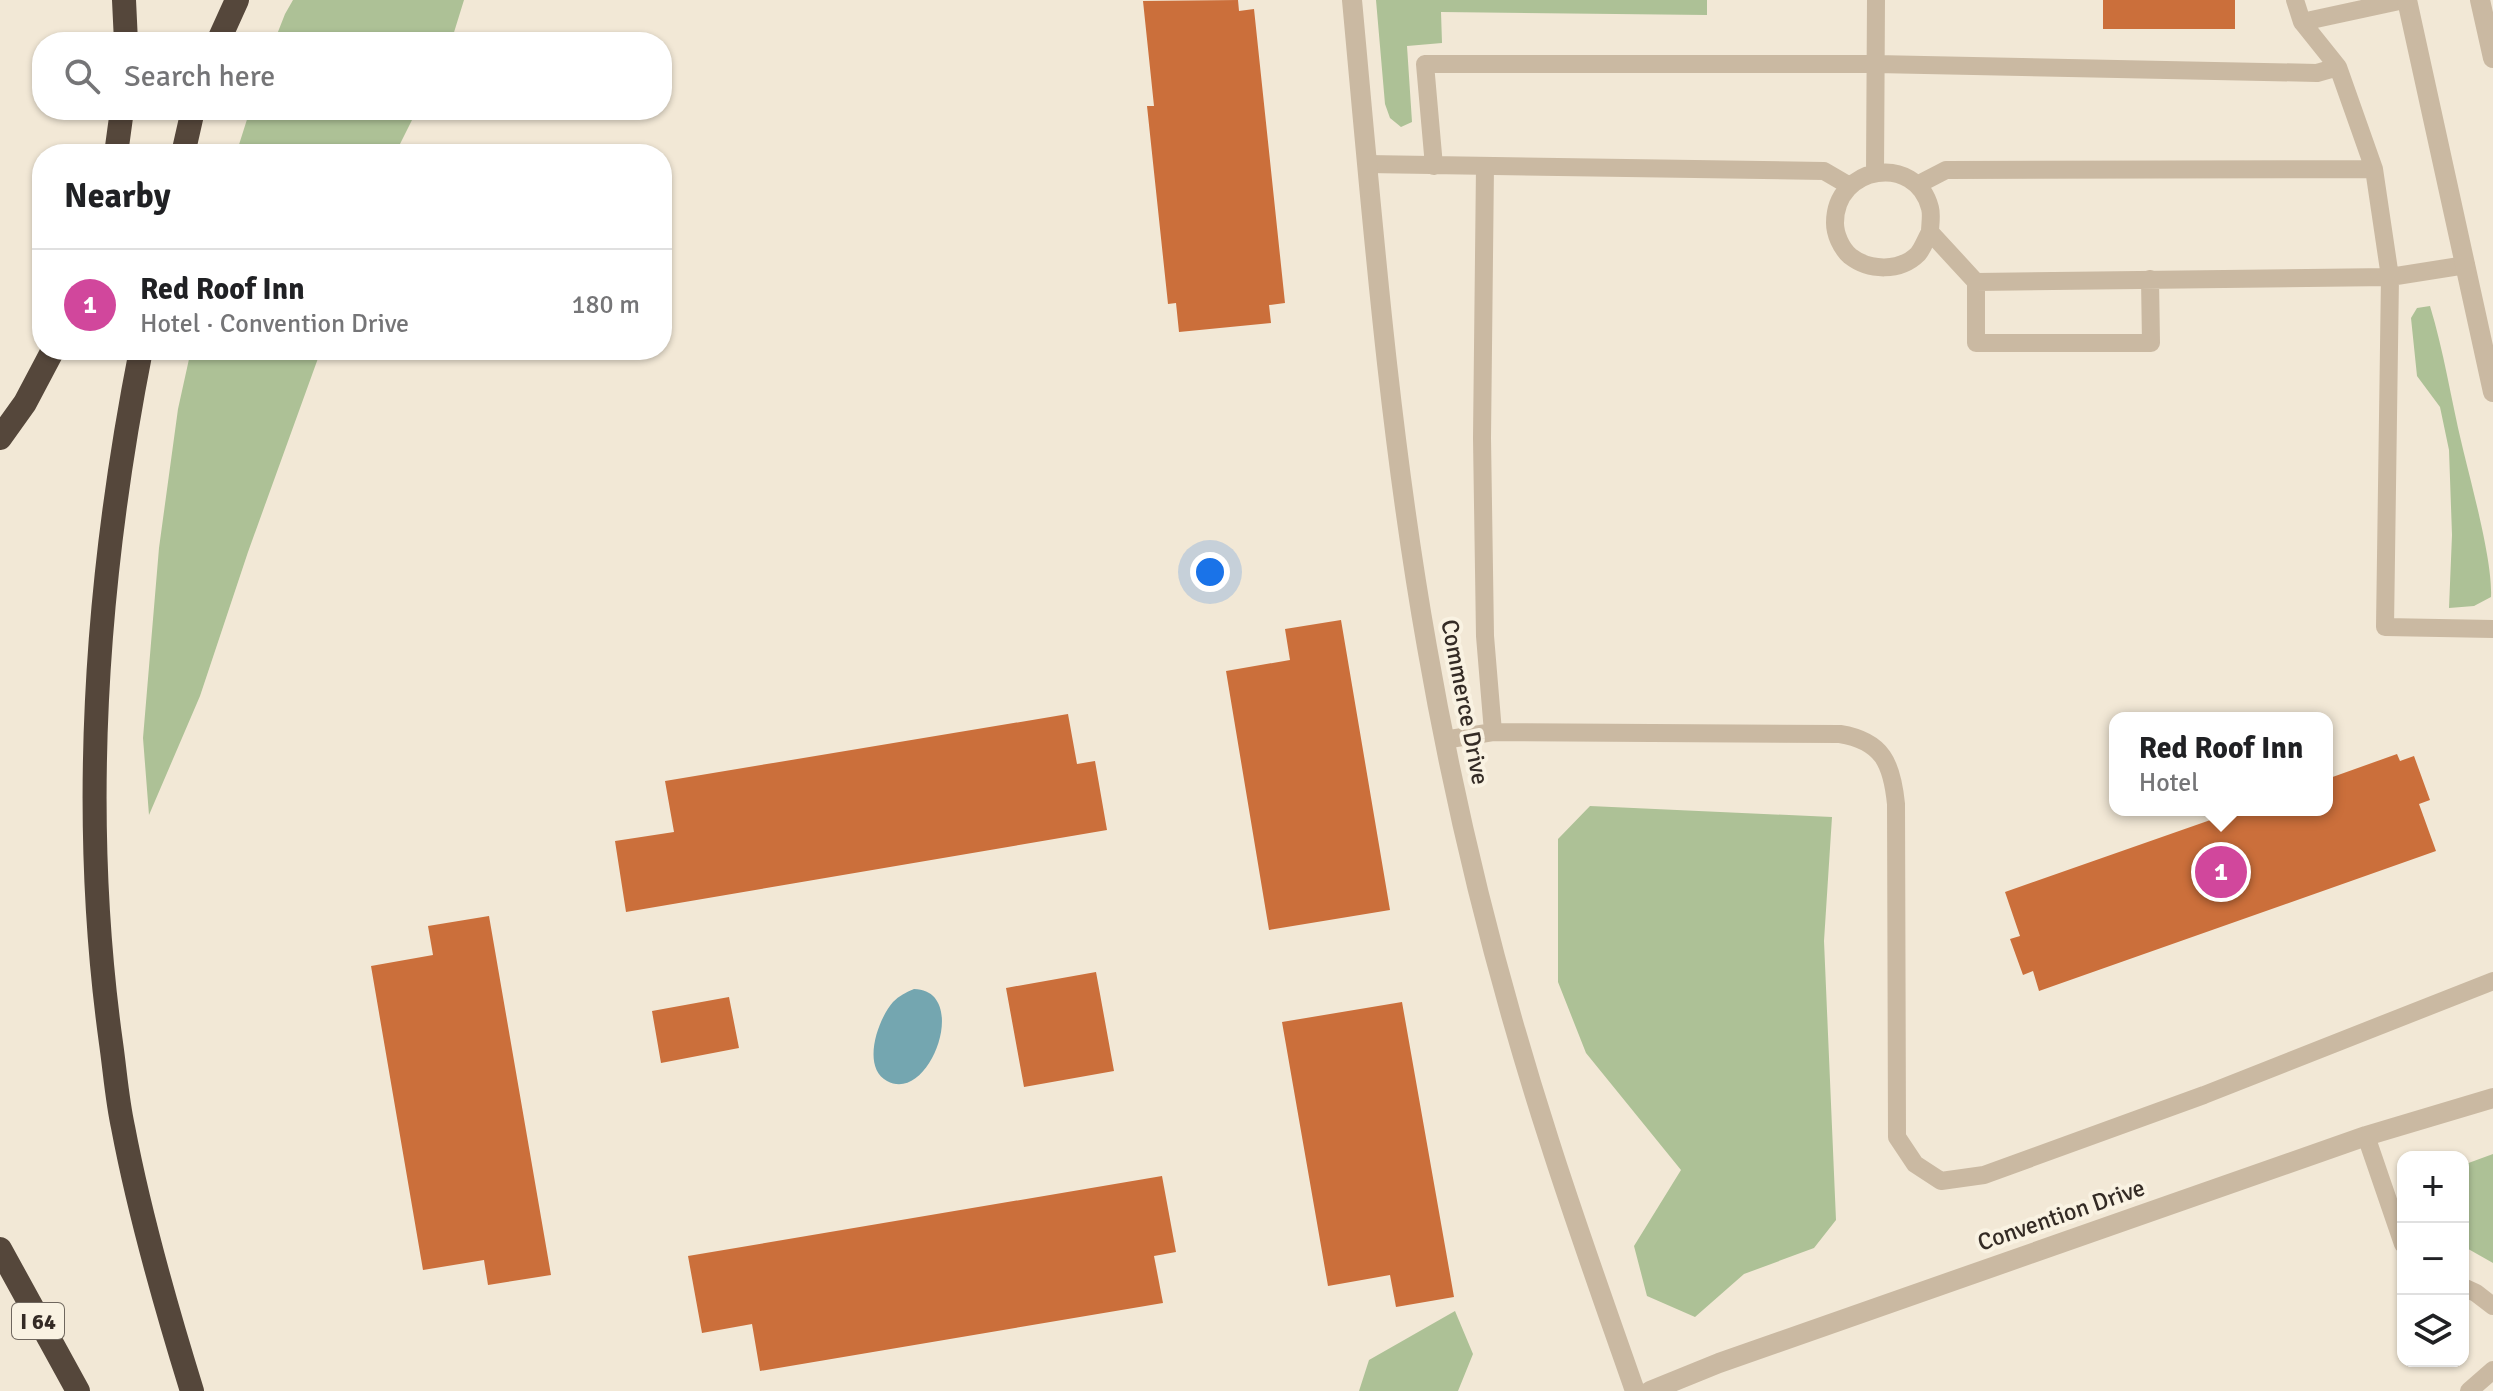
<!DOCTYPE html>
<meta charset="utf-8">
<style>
body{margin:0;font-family:Signika,sans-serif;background:#f6f6f6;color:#202124}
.controls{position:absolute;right:24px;bottom:24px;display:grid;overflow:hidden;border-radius:16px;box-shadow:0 2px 6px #0004}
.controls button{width:72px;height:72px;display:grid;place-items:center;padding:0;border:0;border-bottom:2px solid #e0e0e0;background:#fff;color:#202124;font:40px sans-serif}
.you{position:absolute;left:1210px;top:572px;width:28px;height:28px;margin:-20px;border:6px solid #fff;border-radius:50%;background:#1a73e8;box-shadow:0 0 0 12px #1a73e833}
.badge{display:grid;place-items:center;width:52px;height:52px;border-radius:50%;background:#b45309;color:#fff;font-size:26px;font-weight:700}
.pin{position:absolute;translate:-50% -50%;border:4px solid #fff;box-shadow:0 2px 8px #0006}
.popup{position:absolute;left:2109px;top:712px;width:224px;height:104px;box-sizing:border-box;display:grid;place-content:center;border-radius:16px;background:#fff;filter:drop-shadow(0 2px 6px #0005);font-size:26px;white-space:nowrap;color:#757577}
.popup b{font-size:30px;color:#202124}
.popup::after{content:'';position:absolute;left:50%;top:100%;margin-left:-16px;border:16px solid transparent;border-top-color:#fff}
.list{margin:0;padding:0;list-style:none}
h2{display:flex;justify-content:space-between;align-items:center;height:104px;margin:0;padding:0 32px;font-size:34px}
h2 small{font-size:26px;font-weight:400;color:#757577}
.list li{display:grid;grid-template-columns:52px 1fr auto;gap:24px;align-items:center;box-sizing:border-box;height:112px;padding:0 32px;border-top:2px solid #e0e0e0}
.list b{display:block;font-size:30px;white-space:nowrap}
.list p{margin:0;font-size:26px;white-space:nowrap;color:#757577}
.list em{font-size:26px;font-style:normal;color:#757577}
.icon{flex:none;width:44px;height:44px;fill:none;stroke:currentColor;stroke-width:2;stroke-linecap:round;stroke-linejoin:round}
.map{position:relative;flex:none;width:2493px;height:1391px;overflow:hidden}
.search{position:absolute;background:#fff;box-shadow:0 2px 6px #0004;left:32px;top:32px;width:640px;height:88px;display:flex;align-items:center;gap:20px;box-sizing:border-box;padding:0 28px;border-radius:32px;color:#757577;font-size:30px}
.panel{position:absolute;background:#fff;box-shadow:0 2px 6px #0004;left:32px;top:144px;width:640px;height:216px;border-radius:32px}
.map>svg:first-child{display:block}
.green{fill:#adc196}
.water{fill:#74a6b0}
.building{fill:#cb6f3b}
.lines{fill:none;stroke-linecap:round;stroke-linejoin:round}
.service{stroke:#cab9a2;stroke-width:18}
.minor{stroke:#cab9a2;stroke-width:20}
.tertiary{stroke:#cab9a2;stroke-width:20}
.motorway{stroke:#55473b;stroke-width:24}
.labels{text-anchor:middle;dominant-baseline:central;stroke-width:8;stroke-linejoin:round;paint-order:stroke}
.shield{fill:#f9f2e2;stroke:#6f675e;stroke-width:2}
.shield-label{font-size:22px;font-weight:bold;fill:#342b25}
.street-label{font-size:24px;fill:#342b25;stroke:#f9f2e2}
</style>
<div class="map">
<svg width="2493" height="1391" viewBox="0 0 2493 1391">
<rect width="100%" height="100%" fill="#f2e8d6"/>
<path class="green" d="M293,0h171l-13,42h-177l11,-28z
M1376,0h331v15l-266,-3 1,31 -35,3 5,76 -11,5 -11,-9 -5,-14z
M250,110h167l-22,44h-159z
M2430,306c14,46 21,93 32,139 9,38 31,117 29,152l-17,9 -25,2 3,-73 -3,-85 -9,-43 -23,-31 -6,-58 6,-10z
M191,350h130l-73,202 -48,144 -51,119 -6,-77 16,-190 19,-139z
M1590,806l242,11 -8,124 12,279 -22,28 -70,26 -49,43 -48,-21 -13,-50 47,-76 -95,-117 -28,-71v-143z
M2493,1154v109l-30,-17v-81z
M1455,1311l18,43 -15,37h-99l10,-31z"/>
<path class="water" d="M914,989c57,1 16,116 -27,92 -26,-14 -9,-62 6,-79 6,-6 13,-10 21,-13z"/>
<path class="building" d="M1238,0l1,11 15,-2 31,294 -16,2 2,18 -92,9 -3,-29 -8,1 -21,-198h7l-11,-105z
M2103,0h132v29h-132z
M1341,620l49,290 -121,20 -43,-259 64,-11 -5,-31z
M1068,714l9,50 18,-3 12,69 -481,82 -11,-71 59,-9 -9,-51z
M2397,754l3,7 14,-5 16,44 -11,4 17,47 -397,140 -6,-20 -10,4 -13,-36 10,-3 -15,-44 234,-82h88v-31z
M489,916l62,359 -63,10 -4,-25 -61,10 -52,-304 62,-11 -5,-29z
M1096,972l18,99 -90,16 -18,-99z
M729,997l10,51 -78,15 -9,-52z
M1402,1002l52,295 -58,10 -6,-32 -62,11 -46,-264z
M1162,1176l14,76 -22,4 9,47 -403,68 -8,-47 -50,9 -14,-77z"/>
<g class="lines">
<path class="service" d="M2295,0l7,22 102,-22
M2302,22l36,45
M1367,164l457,7 24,14
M1434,166l-9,-102h451l441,9 21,-6 36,102 16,108 -5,350 108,2
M1485,166l-3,272 3,198 8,96
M1875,173l1,-173
M1917,185l29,-15 428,-1
M1930,232c-4,7 -7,16 -12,22 -18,18 -49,17 -68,2 -9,-8 -15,-22 -15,-33 0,-58 81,-70 95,-15 2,7 0,17 0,24l46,50 414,-5 76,-12
M1976,282v61h175l-1,-64
M1444,740l49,-8 347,2c43,7 52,30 56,70l1,333 18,27 26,17 43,-6 220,-80 289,-114
M2366,1136l37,108
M2463,1287l13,6 17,13
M2469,1391l24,-21"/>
<path class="minor" d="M1352,0c20,216 37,433 75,647 29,167 70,332 122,493 27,85 57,168 86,251
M1650,1391l69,-28 647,-227 127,-38"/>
<path class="tertiary" d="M2407,0l86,392
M2480,0l13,58"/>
<path class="motorway" d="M124,0l2,42
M218,42l19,-42
M116,154l6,-44
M183,154l10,-44
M141,350c-45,228 -62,462 -30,693 4,28 6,57 12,84 17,90 42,177 69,264
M0,438l25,-35 28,-53
M0,1249l78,142"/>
</g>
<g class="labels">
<rect class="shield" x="12" y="1303" width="52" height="36" rx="6"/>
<g class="shield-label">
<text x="38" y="1321">I 64</text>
</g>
<g class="street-label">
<text transform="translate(1465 702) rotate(79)">Commerce Drive</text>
<text transform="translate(2061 1215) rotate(-19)">Convention Drive</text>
</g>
</g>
</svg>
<div class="controls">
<button>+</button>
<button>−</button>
<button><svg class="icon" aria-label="layers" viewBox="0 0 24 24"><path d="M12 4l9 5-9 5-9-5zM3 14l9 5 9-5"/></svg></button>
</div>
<div class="you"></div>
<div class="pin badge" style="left:2221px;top:872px;background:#d1479c">1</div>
<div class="popup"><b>Red Roof Inn</b>Hotel</div>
<div class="search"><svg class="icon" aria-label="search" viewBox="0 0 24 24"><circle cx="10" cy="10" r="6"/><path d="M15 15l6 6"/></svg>Search here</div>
<section class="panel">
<h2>Nearby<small></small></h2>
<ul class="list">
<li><span class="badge" style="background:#d1479c">1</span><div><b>Red Roof Inn</b><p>Hotel · Convention Drive</p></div><em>180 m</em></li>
</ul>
</section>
</div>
